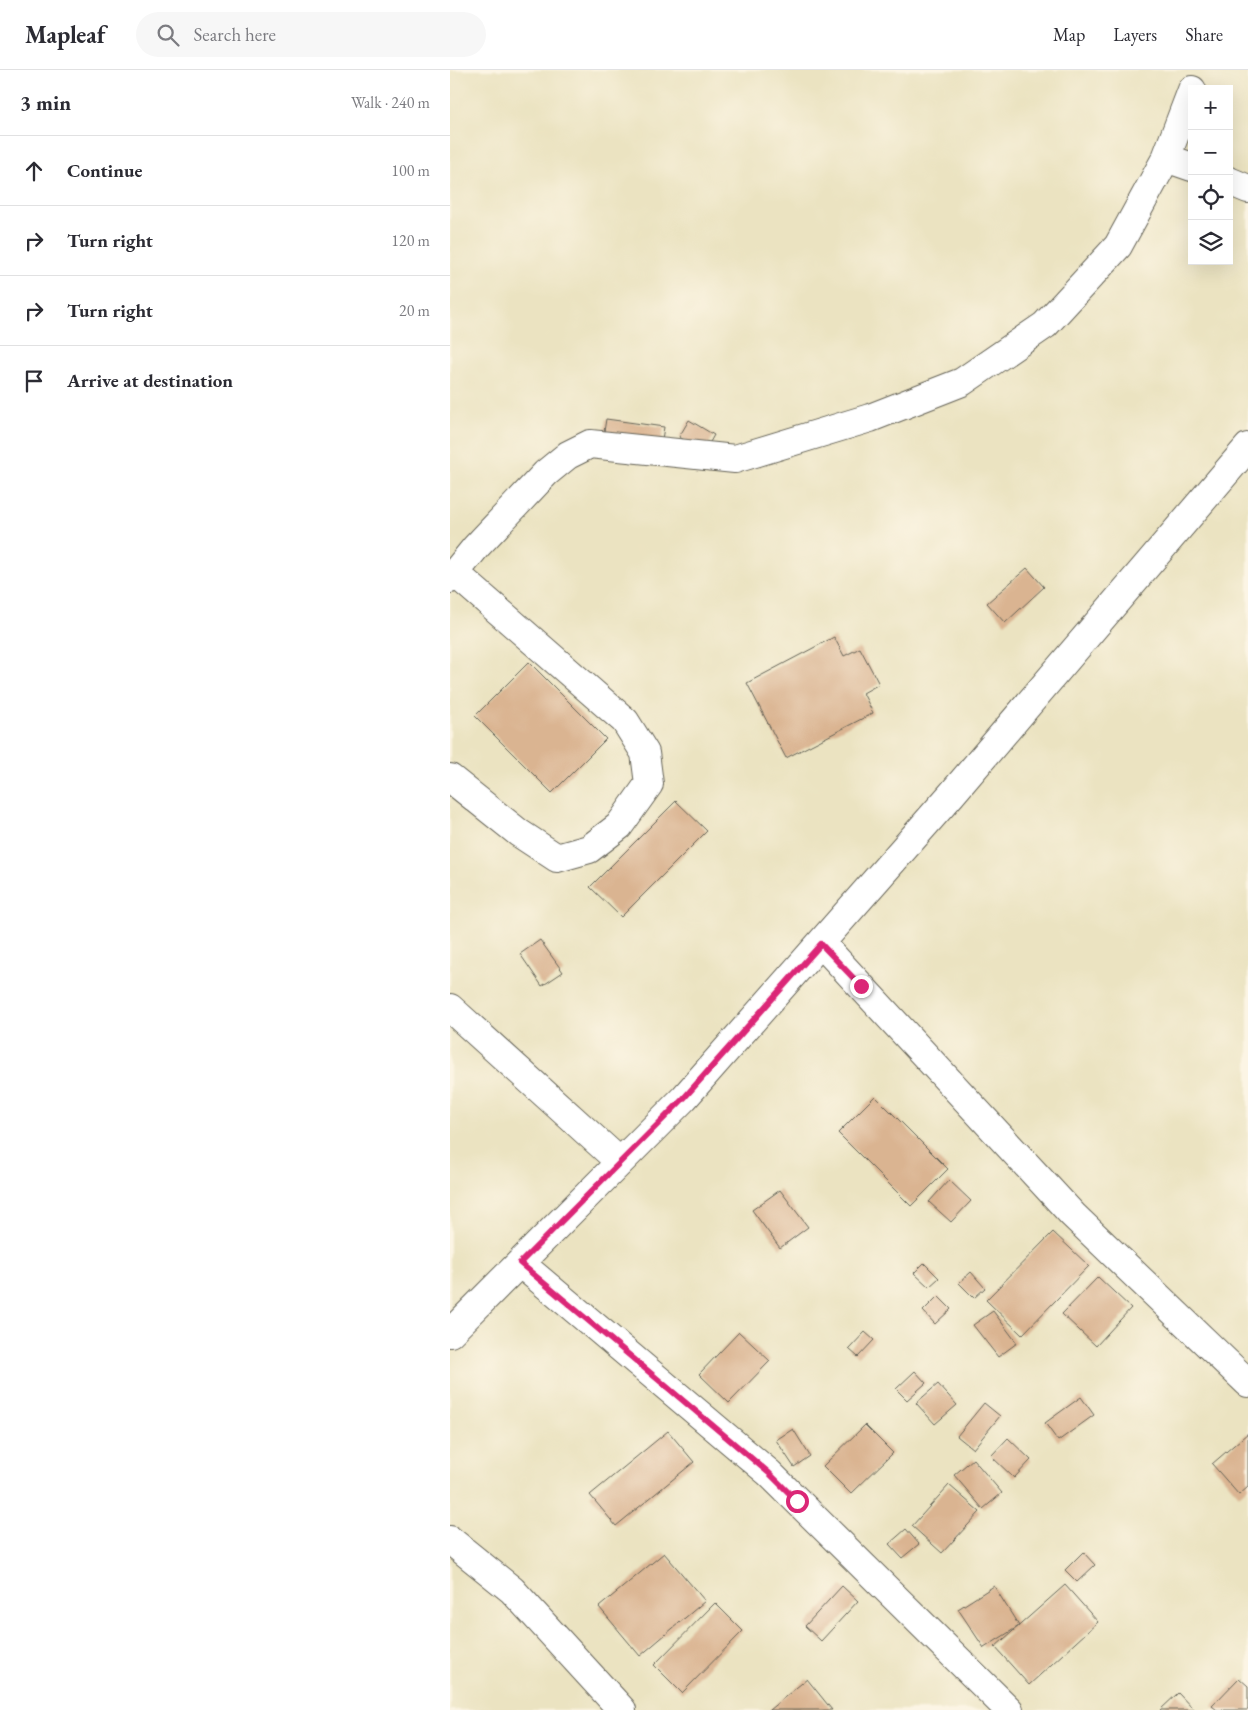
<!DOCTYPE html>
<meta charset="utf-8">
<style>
body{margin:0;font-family:"EB Garamond",serif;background:#f7f7f7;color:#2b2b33}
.controls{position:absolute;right:15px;top:15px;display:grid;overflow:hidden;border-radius:0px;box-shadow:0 5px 20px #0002}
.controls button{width:45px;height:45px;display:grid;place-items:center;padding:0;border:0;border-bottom:1px solid #e1e1e2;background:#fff;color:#2b2b33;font:25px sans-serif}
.stop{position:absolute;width:15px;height:15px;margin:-11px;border:4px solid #db2777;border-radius:50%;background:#fff}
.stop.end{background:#db2777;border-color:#fff;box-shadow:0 1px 5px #0008}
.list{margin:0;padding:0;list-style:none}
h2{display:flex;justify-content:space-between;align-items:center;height:65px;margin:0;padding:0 20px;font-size:21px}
h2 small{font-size:16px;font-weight:400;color:#7c7c81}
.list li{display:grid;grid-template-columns:32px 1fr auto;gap:15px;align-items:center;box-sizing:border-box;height:70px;padding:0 20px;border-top:1px solid #e1e1e2}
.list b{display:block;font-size:19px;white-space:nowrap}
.list em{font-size:16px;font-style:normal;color:#7c7c81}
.icon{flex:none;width:28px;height:28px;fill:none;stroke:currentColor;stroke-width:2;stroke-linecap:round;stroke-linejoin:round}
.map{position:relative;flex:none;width:798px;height:1640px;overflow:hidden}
header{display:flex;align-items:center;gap:30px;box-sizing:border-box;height:70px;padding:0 25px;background:#fff;border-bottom:1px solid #e1e1e2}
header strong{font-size:24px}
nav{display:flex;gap:28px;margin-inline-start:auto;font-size:18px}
.search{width:350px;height:45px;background:#f7f7f7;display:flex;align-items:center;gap:12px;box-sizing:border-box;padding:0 18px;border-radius:28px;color:#7c7c81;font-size:19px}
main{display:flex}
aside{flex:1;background:#fff}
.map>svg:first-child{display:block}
.building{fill:#dab491}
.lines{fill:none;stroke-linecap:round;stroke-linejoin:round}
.minor-casing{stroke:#646256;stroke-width:30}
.minor{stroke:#fff;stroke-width:28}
.route{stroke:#db2777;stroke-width:6}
</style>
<header>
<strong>Mapleaf</strong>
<div class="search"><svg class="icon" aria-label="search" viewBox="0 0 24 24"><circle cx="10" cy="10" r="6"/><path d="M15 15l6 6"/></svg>Search here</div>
<nav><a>Map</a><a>Layers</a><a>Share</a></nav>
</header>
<main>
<aside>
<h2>3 min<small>Walk · 240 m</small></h2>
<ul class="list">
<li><svg class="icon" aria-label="ahead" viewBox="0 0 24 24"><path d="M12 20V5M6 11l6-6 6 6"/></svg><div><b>Continue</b></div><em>100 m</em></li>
<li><svg class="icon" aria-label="right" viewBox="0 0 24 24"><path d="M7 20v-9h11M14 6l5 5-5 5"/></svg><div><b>Turn right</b></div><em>120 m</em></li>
<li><svg class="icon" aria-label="right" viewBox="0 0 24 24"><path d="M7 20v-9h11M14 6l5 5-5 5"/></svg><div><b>Turn right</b></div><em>20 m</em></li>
<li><svg class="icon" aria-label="arrive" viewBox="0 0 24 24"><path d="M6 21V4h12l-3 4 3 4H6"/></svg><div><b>Arrive at destination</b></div></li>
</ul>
</aside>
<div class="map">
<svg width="798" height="1640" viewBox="0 0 798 1640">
<rect width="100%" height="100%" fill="#fcf5e5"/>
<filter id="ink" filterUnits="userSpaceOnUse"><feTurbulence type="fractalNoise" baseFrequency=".02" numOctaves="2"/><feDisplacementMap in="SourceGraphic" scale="10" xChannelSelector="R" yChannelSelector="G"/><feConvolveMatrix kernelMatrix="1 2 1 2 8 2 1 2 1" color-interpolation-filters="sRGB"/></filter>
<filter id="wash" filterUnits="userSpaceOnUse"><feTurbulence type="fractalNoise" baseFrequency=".0096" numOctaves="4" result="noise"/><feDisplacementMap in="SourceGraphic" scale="20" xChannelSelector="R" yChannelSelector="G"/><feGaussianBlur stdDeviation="1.12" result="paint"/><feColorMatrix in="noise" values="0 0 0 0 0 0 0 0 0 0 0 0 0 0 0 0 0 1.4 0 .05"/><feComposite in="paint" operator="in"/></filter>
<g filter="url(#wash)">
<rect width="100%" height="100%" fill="#ebe3c1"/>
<g id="blocks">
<path class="building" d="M156,349l58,8 -3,19 -58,-8z
M239,350l25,15 -9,16 -26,-14z
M577,498l17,19 -39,36 -18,-20z
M384,567l10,19 16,-8 19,36 -16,9 10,20 -87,45 -39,-75z
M79,592l77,77 -54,54 -77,-77z
M226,731l31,30 -86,86 -31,-30z
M90,870l23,32 -21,14 -22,-32z
M425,1026l73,73 -37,37 -73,-73z
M499,1110l22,21 -20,21 -22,-20z
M330,1120l28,37 -28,21 -28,-38z
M603,1162l36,34 -67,69 -36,-35z
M474,1193l15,15 -10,9 -15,-14z
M521,1202l14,16 -11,10 -15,-15z
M648,1207l33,31 -35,38 -34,-32z
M488,1226l13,13 -16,15 -12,-13z
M543,1241l24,32 -19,14 -25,-32z
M289,1262l31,29 -41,42 -30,-29z
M415,1262l9,8 -16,17 -9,-8z
M465,1301l11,12 -19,17 -11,-11z
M488,1314l19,21 -22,19 -19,-21z
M631,1327l13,18 -36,26 -13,-18z
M534,1333l16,13 -27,33 -16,-13z
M415,1355l28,28 -42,41 -28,-28z
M343,1359l17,27 -16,11 -18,-27z
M218,1361l26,31 -78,64 -26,-31z
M798,1363v54l-9,8 -27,-31z
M558,1368l23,22 -17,18 -23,-22z
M523,1389l29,34 -19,16 -29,-34z
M499,1415l31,27 -38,41 -30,-27z
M456,1459l13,15 -17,14 -13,-14z
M633,1482l12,13 -18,17 -12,-12z
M214,1483l41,48 -65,55 -41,-49z
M615,1515l33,37 -69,63 -34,-38z
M392,1516l16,15 -37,40 -16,-15z
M544,1516l25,40 -35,22 -26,-39z
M265,1533l28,28 -61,62 -28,-28z
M789,1608l9,8v24h-31l-5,-4z
M357,1609l25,31h-63z
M728,1623l16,17h-34z"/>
</g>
</g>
<g filter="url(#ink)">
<use href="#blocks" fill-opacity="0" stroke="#646256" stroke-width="1"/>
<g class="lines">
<g class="minor-casing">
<path id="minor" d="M716,88l26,9
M779,111l19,8
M0,509l26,-32 70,-74 22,-18 22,-11 145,15 135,-41 92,-36 83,-57 73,-79 48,-88 26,-68
M0,708l69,55 38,25 32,-9 30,-23 30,-42 -4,-31 -20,-32 -170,-148
M371,873l252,272 175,168
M0,938l170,154
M70,1193l249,210 240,237
M0,1263l234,-235 267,-303 297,-348
M0,1470l62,50 110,120"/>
</g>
<use href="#minor" class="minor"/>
</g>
</g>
<g class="lines" filter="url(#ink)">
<path class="route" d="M347,1431l-28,-28 -249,-210 164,-165 137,-154 40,42"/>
</g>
</svg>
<div class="controls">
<button>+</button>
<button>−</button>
<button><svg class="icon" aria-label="locate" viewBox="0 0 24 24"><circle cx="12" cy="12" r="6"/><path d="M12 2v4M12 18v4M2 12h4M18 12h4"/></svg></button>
<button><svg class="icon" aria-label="layers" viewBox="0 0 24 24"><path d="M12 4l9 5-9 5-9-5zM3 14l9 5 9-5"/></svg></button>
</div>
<div class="stop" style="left:347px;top:1431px"></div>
<div class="stop end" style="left:411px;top:916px"></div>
</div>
</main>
